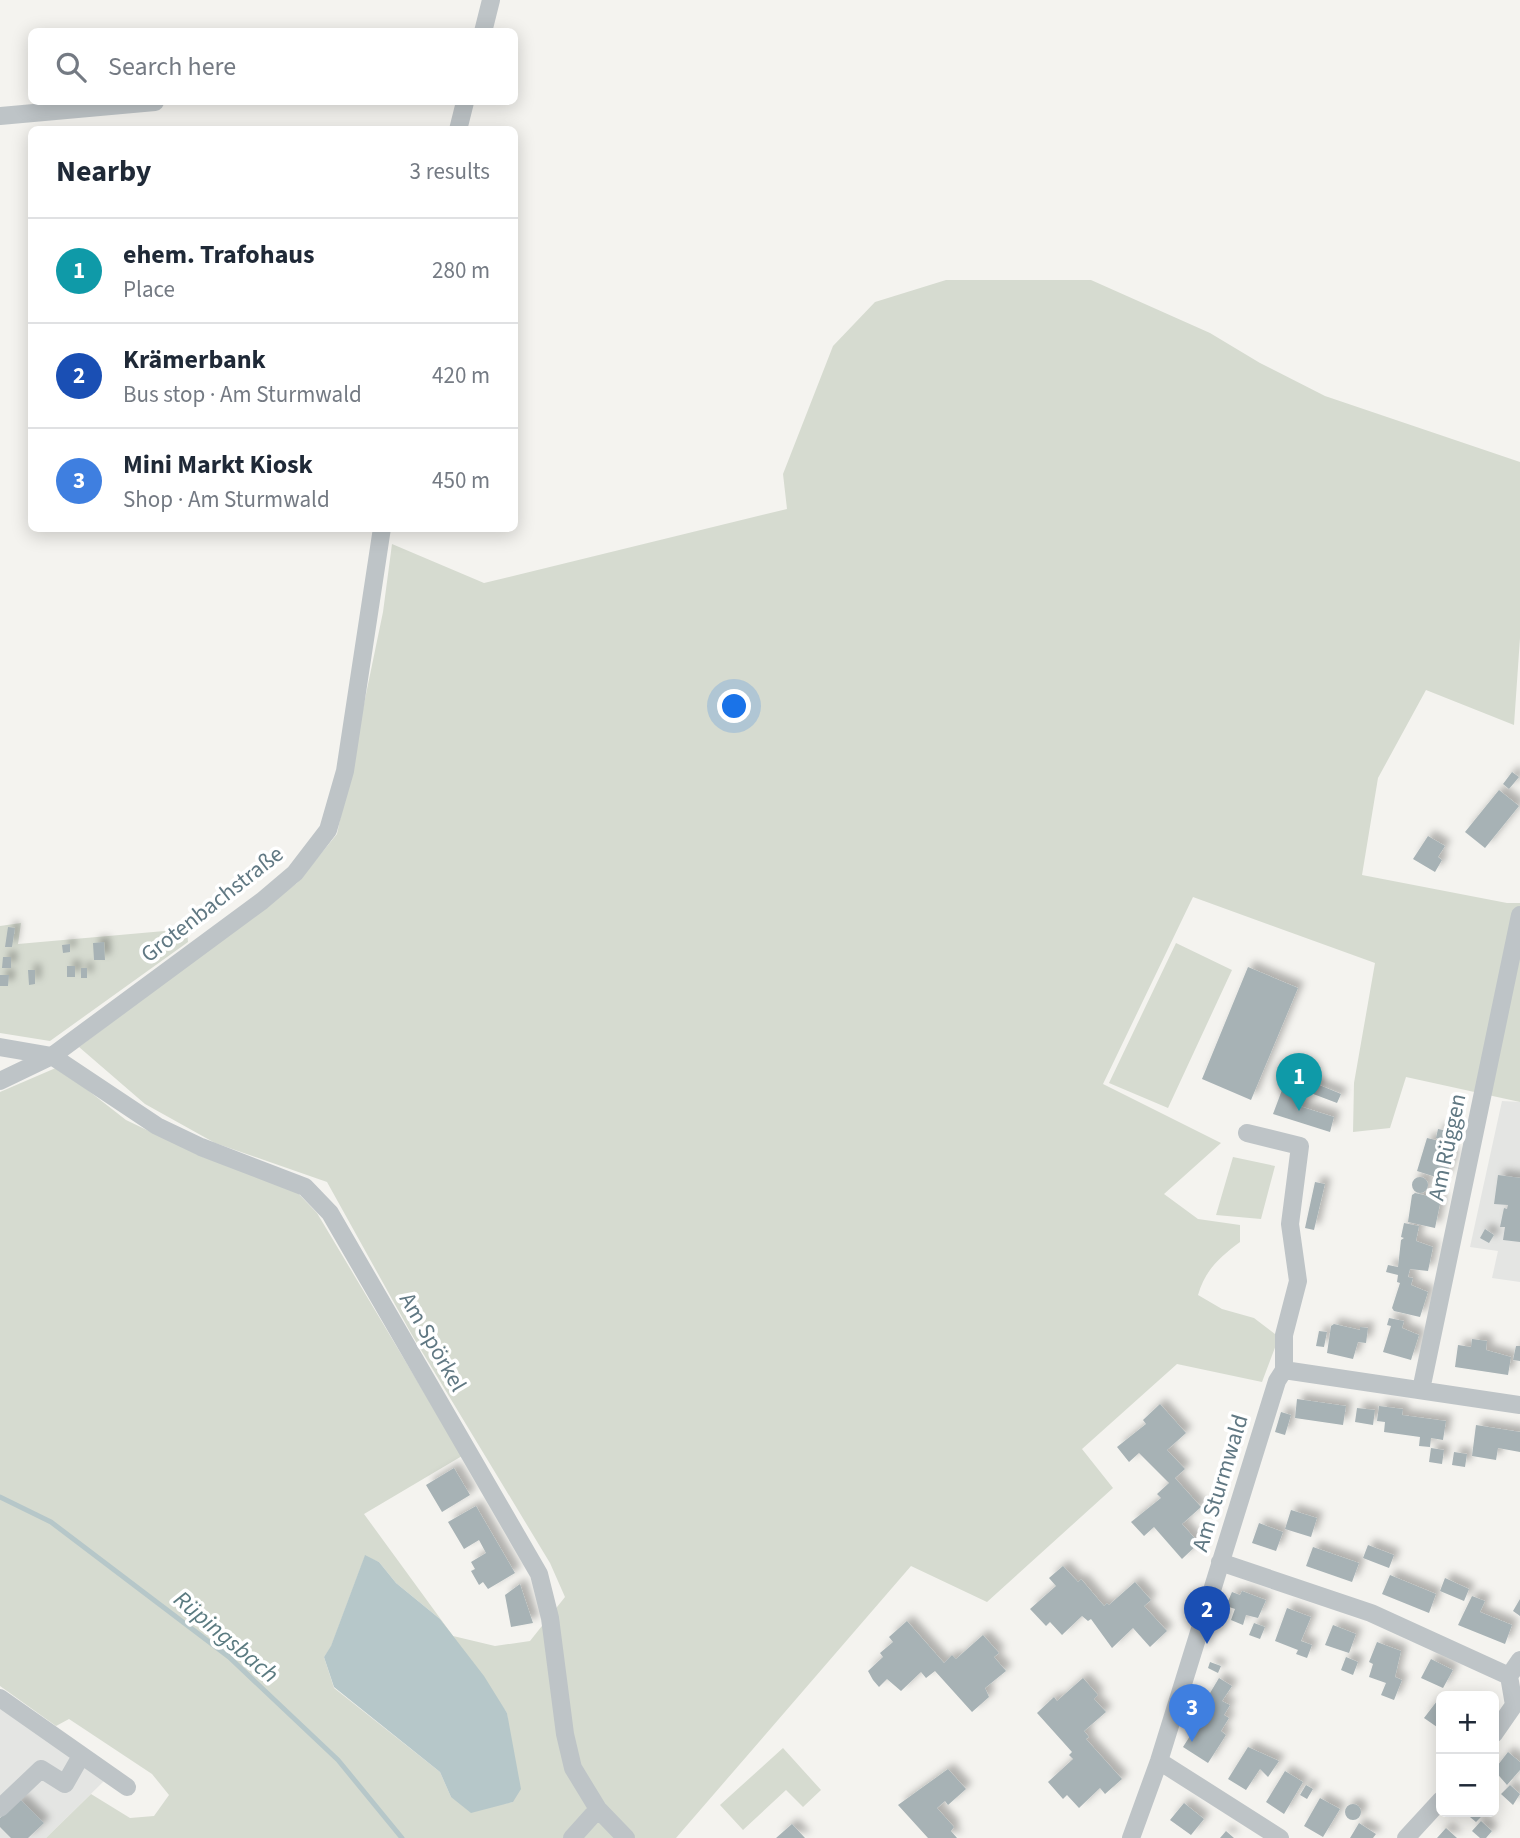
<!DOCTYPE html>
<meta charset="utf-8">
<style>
body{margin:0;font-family:"Source Sans 3",sans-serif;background:#f6f6f7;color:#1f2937}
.controls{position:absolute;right:21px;bottom:21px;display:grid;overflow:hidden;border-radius:10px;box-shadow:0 4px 18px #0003}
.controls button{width:63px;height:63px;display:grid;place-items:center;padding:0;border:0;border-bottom:2px solid #e0e1e3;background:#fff;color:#1f2937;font:35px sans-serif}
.you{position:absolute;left:735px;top:707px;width:24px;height:24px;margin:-18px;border:5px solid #fff;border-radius:50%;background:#1a73e8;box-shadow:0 0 0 10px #1a73e833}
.badge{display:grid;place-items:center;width:46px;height:46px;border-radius:50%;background:#0f766e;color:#fff;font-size:23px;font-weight:700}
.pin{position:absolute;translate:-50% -58px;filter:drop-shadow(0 2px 4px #0008)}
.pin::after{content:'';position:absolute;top:37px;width:24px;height:21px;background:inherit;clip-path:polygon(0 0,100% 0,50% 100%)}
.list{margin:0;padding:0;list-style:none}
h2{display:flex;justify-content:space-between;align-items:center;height:91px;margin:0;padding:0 28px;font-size:30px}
h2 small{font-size:23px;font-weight:400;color:#747a83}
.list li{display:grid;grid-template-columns:46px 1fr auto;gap:21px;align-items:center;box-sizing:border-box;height:105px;padding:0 28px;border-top:2px solid #e0e1e3}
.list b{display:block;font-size:26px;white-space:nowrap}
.list p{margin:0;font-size:23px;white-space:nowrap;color:#747a83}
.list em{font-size:23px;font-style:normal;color:#747a83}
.icon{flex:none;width:38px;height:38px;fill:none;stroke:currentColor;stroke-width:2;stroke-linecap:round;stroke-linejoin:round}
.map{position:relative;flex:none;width:1520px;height:1838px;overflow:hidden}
.search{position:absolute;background:#fff;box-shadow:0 4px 18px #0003;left:28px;top:28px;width:490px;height:77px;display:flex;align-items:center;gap:18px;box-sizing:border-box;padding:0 24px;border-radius:10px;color:#747a83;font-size:26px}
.panel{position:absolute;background:#fff;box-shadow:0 4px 18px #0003;left:28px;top:126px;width:490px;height:406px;border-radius:10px}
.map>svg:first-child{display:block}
.built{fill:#e4e5e3}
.green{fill:#d6dbd0;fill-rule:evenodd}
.water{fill:#b6c7c9}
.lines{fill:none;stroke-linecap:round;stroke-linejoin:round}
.stream{stroke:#b6c7c9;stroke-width:5}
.building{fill:#a7b2b5;filter:url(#shadow)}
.minor{stroke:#bec4c7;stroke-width:18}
.labels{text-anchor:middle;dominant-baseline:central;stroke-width:7;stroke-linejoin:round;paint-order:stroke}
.street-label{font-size:23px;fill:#607883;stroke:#fff}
.water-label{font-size:24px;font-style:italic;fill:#5b7b81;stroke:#fff}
</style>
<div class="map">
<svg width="1520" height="1838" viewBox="0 0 1520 1838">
<defs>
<filter id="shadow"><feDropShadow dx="6" dy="-6" stdDeviation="3.5" flood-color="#0004"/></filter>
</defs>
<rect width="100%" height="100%" fill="#f4f3ef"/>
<path class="built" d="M1502,1101l18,1v180l-28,-4 6,-27 -28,-4z
M0,1708l104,73 -58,57h-46z"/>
<path class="green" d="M946,280h145l119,53 50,30 65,33 195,66v176l-6,87 -88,-35 -48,88 -16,97 145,28h13v199l-114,-25 -16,51 -37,4 1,-49 21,-120 -182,-66 -90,187 118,59 -57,51 34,25 42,6v17c-20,15 -35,28 -42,53l24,14 32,9 25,19 -17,45 -85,-18 -95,85 31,39 -126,114 -76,-36 -235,272h-630l45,-44 39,24 24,-2 15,-21 -17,-21 -83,-55 -13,7 -56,-40v-594l58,-25 68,53 77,37 91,32 23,24 145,243 -98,58 89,122 42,10 35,-5 35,-44 -15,-34 -138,-228 -85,-153 -112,-39 -70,-39 -66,-57 218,-164 40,-49 46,-222 9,-68 92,39 303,-74 -4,-35 50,-128 42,-44zM365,1556l14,6 17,21 44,36 67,94 6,89 -20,4 -42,-9 -11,-25 -106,-84 -10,-31 7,-10z
M21,923l-3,21 169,-15 1,13 -138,99 -50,-8v-107z
M1176,943l56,27 -64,138 -59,-25z
M1233,1157l42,9 -14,53 -45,-4z
M783,1748l38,42 -18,17 -17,-17 -43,40 -23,-25z"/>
<path class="water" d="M365,1555l14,7 17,21 44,36 44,57 23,37 14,76 -8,13 -42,11 -20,-16 -11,-25 -106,-85 -10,-30 7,-11z"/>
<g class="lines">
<path class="stream" d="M0,1497l51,25 178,135 109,103 64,78"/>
</g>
<path class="building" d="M1512,772l7,5 -10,12 -6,-5z
M1499,790l20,16 -34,42 -20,-16z
M1428,836l17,10 -7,11 4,3 -7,12 -22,-13z
M8,927l7,1 -3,19h-7z
M104,942l1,18h-11l-1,-17z
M70,944v8l-7,1 -1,-8z
M3,957h8v11h-9z
M67,966h8v11h-8z
M1248,967l50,21 -47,112 -49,-21z
M81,968h6v10h-6z
M28,970h7v14l-6,1z
M0,975h9l-1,11h-8z
M1288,1074l17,6 -9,25 38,12 -4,15 -57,-18z
M1312,1082l29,12 -4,9 -29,-11z
M1438,1129l19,4 -3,9 -18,-4z
M1427,1138l13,3 -2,8 15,6 -8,25 -28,-9z
M1498,1175l22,3v64l-17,-2 2,-13h-5l4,-19 3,1 1,-4 -14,-1z
M1412 1185a8 8 0 1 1 16 0a8 8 0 1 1-16 0Z
M1315,1182l10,2 -11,46 -9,-2z
M1415,1193l26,6 -6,29 -27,-6 4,-27z
M1404,1223l15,3 -3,15 17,6 -5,24 -18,-2 -2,8 5,1 -2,7 17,7 -8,25 -26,-6 -2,-3 8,-25 -3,-1 1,-7 -12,-3 2,-7 10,2 3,-27 3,-2 -3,-1z
M1485,1229l9,6 -5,8 -9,-5z
M1389,1318l15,3 -2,7 17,7 -8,25 -28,-8 8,-26 -4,-1z
M1334,1324l26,6v-3l8,1 -2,15 -8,-1 -5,17 -26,-6 4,-27z
M1319,1331l8,1 -3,15 -8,-1z
M1472,1339l15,2 -1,9 25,7 -3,18 -53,-8 3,-22 13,2z
M1516,1346h4v15l-7,-1z
M1297,1399l49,7 -3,19 -48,-7z
M1160,1404l26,29 -19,17 18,19 -10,9 26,29 -19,17 17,19 -17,16 -28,-32 -10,9 -13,-14 30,-24 -4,-4 12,-11 -30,-30 -10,9 -12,-15 29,-23 -3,-4z
M1379,1406l24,3 -1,6 44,6 -3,19 -12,-2 -1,9 -11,-1 1,-9 -36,-5 1,-10 -8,-1z
M1357,1408l18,2 -2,15 -18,-3z
M1281,1412l10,3 -6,20 -10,-3z
M1476,1425l44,7v20l-22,-4 -2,12 -24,-4z
M1431,1448l13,2 -2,14 -13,-2z
M1454,1452l13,2 -2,13 -13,-2z
M454,1468l16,27 -28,17 -16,-27z
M476,1506l39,67 -27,16 -5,-7 -4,3 -8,-14 4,-2 -4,-7 15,-9 -7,-13 -15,9 -16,-27z
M1291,1510l26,8 -6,19 -26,-8z
M1259,1523l24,9 -7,19 -24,-8z
M1368,1545l26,10 -5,13 -26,-10z
M1313,1547l46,16 -7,19 -46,-16z
M1063,1566l15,16 3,-3 23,27 3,-3 2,2 26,-23 16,18 -7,6 23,25 -17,16 -17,-19 -21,20 -21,-29 -3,2 -6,-5 -20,19 -12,-13 -4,4 -16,-17 26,-23 -7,-8z
M1390,1575l46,19 -7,19 -47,-19z
M1445,1578l24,11 -5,12 -24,-10z
M520,1584l13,39 -22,4 -6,-32z
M1242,1591l24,9 -8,18 -12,-3 -3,10 -12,-5 4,-11 -9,-3 6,-14 8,3z
M1472,1596l13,5 -5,11 32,13 -7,19 -47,-19z
M1520,1599v17l-7,-5z
M1287,1608l24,9 -10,24 11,4 -5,13 -11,-4 2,-4 -23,-9z
M907,1621l37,42 8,-8 4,4 27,-24 16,18 -5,4 12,14 -21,17 4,9 -17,15 -37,-41 -9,7 -5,-6 -20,19 -14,-12 -8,8 -6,-7 -5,-9 15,-14 -3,-4 13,-11 -4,-5z
M1254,1623l11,4 -5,12 -11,-4z
M1333,1625l23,9 -7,19 -24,-8z
M1377,1642l24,9 -6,26 7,3 -8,20 -13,-5 5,-12 -17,-6 4,-13 -4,-2z
M1346,1657l12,5 -5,13 -12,-5z
M1431,1659l22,11 -10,18 -22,-10z
M1210,1662l11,4 -3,7 -10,-5z
M1083,1678l15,17 -4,4 12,13 -22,19 5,6 -3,2 36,40 -17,15 -5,-6 -21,20 -12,-13 -4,4 -15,-17 25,-23 -4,-4 3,-3 -35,-39 17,-16 3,4z
M1219,1678l13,8 -10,15 8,4 -6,10 5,3 -8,13 5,4 -18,28 -25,-16 26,-41 -5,-3z
M1437,1701l4,3v17l-4,6 -13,-9z
M1248,1747l31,14 -11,16 -8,-8 -14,21 -18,-11z
M1508,1752l12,10v8l-13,15 -13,-15z
M948,1769l18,20 -18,16 -3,-4 -8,7 17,19 -3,4 6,7h-29l-30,-33z
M1285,1771l18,11 -19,32 -18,-12z
M1306,1785l7,4 -6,10 -7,-4z
M1510,1785l10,9 -7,11 -12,-11z
M1320,1798l20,11 -17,28 -19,-11z
M20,1799l24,24 -16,15h-17l-11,-11v-9z
M1184,1803l20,16 -13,16 -21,-15z
M1345 1812a8 8 0 1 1 16 0a8 8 0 1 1-16 0Z
M1464,1812h22l-10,10z
M1481,1821l11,10 -6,7h-6l-8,-7z
M1359,1823l17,11 -3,4h-23z
M792,1824l13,14h-29z
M1446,1828l11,10h-20z
M1226,1831l8,7h-14z"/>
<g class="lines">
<path class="minor" d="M483,32l8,-32
M0,116l155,-14
M458,130l7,-28
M0,1047l52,9 105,70 44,21 104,40 25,26 209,361 11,44 15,116 8,34 25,41 28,29
M0,1081l52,-25 210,-155 33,-28 33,-43 17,-59 37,-243
M1247,1133l53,13 -10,78 8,57 -14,54v35
M1421,1390l99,-475
M1220,1562l151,51 138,63
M0,1698l127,89
M1494,1734l20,-29 -5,-29 11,-16
M1159,1761l121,77
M0,1808l41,-39 24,15 16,-28
M572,1838l26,-29
M1131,1838l28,-77 118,-380 7,-11 236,35
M1406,1838l35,-38"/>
</g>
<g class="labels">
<g class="street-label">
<text transform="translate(212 904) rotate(-38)">Grotenbachstraße</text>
<text transform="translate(1447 1147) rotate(-78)">Am Rüggen</text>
<text transform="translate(433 1342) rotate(60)">Am Spörkel</text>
<text transform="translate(1220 1483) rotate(-73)">Am Sturmwald</text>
</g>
<g class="water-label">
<text transform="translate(226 1637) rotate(40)">Rüpingsbach</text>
</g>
</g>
</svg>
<div class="controls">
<button>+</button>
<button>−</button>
</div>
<div class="you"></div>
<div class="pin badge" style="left:1299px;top:1111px;background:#0f9aa8">1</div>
<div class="pin badge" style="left:1207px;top:1644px;background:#1a4fb4">2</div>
<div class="pin badge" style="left:1192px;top:1742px;background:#3f7fe0">3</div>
<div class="search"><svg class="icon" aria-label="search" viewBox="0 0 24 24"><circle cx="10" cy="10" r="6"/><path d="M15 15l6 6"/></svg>Search here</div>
<section class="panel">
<h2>Nearby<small>3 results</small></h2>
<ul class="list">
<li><span class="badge" style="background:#0f9aa8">1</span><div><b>ehem. Trafohaus</b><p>Place</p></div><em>280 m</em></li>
<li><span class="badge" style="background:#1a4fb4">2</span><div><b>Krämerbank</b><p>Bus stop · Am Sturmwald</p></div><em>420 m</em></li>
<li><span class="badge" style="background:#3f7fe0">3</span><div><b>Mini Markt Kiosk</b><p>Shop · Am Sturmwald</p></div><em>450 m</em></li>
</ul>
</section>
</div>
